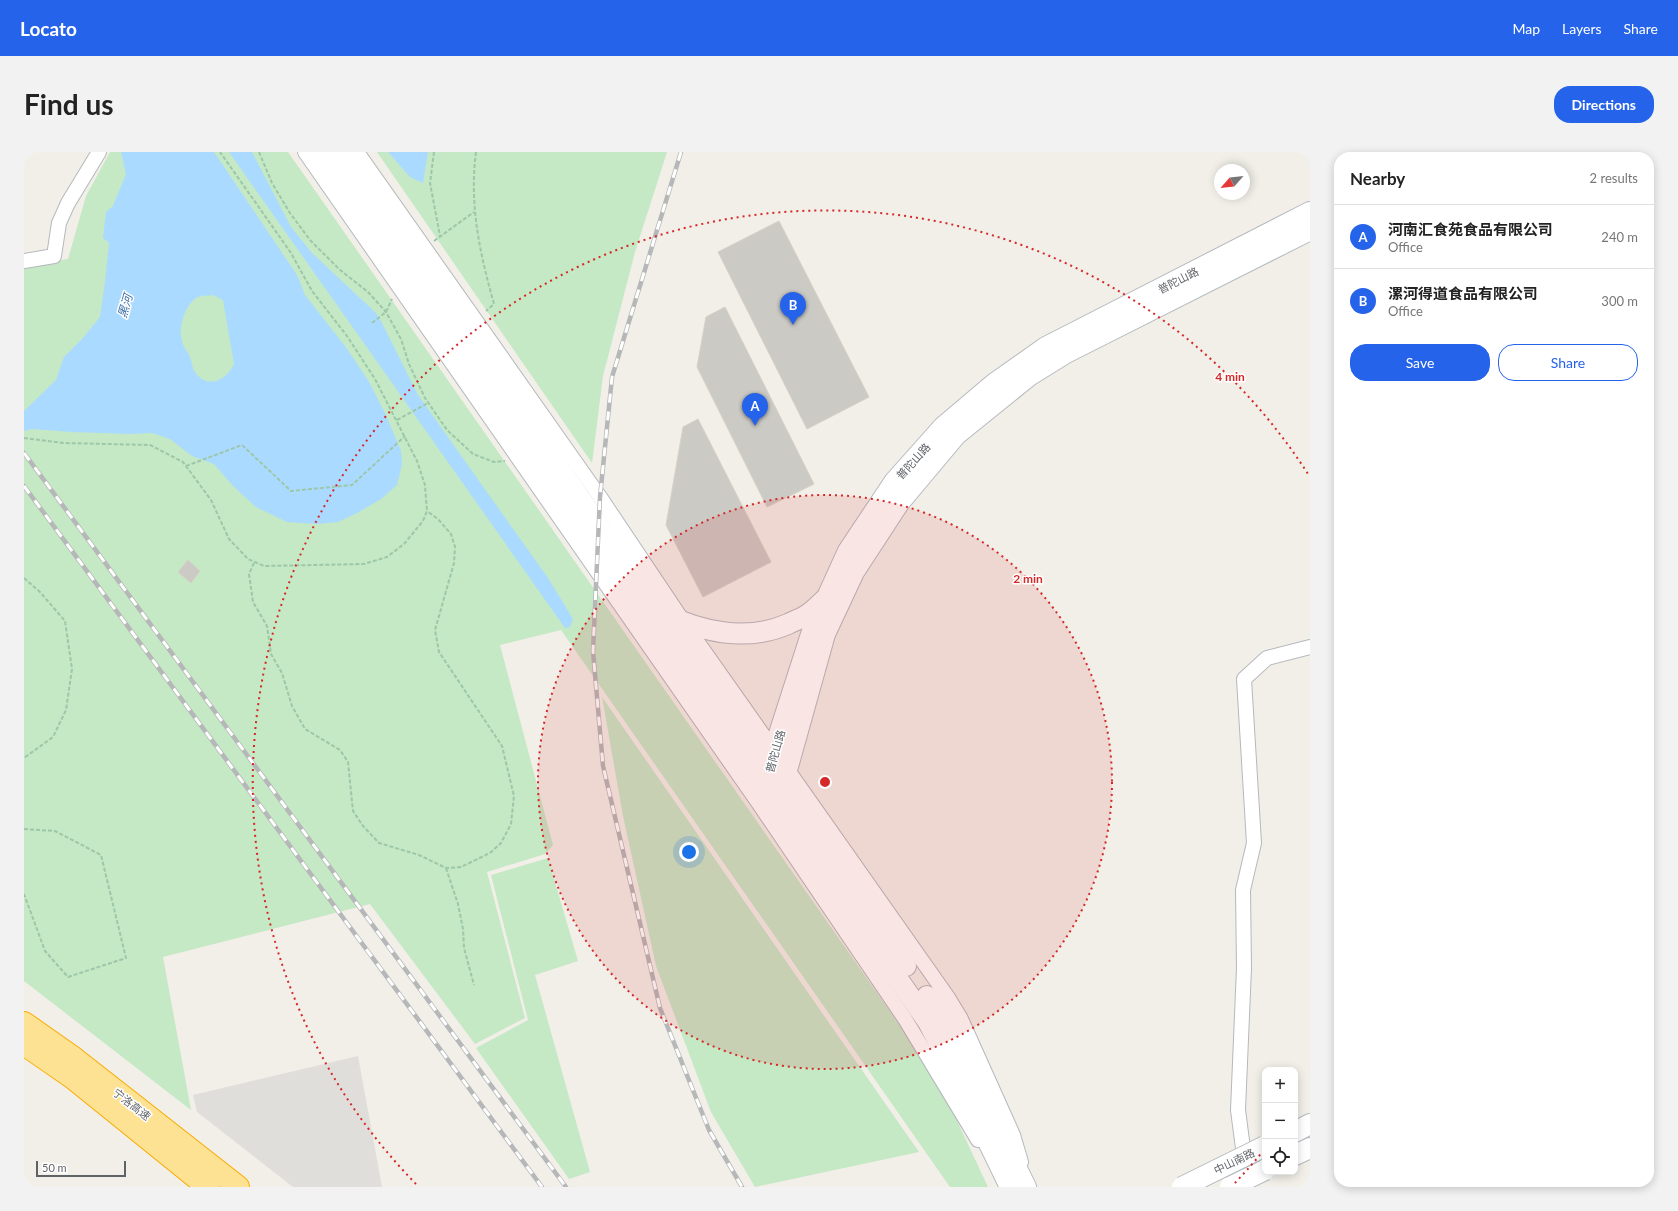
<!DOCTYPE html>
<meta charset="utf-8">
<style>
body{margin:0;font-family:Lato,"Noto Sans SC",sans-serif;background:#f2f2f2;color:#222}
.controls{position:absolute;right:12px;bottom:12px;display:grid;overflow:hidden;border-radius:8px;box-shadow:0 2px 10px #0003}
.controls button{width:36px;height:36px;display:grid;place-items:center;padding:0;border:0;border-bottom:1px solid #e0e0e0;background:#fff;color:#222;font:20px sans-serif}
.compass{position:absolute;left:1190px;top:12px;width:36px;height:36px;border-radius:50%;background:#fff;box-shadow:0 2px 10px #0003;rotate:243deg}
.scale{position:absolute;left:12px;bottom:10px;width:90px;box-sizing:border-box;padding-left:4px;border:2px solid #5f6368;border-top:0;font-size:11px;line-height:14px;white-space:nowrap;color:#5f6368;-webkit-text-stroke:3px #fff;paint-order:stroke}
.you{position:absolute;left:665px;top:700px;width:14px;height:14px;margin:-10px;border:3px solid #fff;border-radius:50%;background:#1a73e8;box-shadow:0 0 0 6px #1a73e833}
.badge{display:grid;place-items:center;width:26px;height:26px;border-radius:50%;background:#2563eb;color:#fff;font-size:13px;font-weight:700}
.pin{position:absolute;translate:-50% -33px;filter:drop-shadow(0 1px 2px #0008)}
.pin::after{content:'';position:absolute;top:21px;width:14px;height:12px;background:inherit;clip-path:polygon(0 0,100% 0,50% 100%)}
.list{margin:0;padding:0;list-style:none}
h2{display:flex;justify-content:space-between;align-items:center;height:52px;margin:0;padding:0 16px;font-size:17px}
h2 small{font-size:13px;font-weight:400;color:#767676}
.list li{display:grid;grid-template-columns:26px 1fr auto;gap:12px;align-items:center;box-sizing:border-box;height:64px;padding:0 16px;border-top:1px solid #e0e0e0}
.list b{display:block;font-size:15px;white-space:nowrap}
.list p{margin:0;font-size:13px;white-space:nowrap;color:#767676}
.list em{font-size:13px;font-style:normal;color:#767676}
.actions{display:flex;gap:8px;padding:12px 16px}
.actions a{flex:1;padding:9px 0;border:1px solid #2563eb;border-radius:16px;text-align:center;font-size:14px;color:#2563eb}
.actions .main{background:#2563eb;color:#fff}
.icon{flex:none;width:22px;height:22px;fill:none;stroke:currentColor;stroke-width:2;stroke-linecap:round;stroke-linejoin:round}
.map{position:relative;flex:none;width:1286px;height:1035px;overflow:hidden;border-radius:16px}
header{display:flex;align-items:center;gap:24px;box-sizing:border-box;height:56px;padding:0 20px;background:#2563eb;color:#fff}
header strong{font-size:19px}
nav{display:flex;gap:22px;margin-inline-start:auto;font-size:14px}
.intro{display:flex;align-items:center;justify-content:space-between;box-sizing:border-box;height:96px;padding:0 24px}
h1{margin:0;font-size:28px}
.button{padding:10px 18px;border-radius:16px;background:#2563eb;color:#fff;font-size:14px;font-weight:700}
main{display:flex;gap:24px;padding:0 24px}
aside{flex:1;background:#fff;border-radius:16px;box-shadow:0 2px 10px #0003}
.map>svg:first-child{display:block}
.industrial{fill:#e0deda}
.green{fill:#c5e8c5}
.water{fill:#aadaff;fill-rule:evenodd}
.building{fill:#cccac5;stroke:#d6d1c6}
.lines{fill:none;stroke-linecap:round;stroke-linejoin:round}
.minor-casing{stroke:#b5b8bc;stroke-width:16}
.secondary-casing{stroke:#b6babf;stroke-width:22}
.motorway-casing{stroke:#f9ab00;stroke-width:24}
.path{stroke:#9cc7a9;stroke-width:2;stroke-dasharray:4 2;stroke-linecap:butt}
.minor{stroke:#fff;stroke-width:14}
.secondary{stroke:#fff;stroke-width:20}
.motorway{stroke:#fde293;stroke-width:22}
.rail-casing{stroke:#b6b7b8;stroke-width:4.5}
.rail{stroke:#fff;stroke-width:3;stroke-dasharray:9;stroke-linecap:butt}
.secondary-bridge-casing{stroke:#b6babf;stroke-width:22;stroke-linecap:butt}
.secondary-bridge{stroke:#fff;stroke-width:20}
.ring{fill:none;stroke:#d62828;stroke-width:2;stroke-dasharray:2 4}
.labels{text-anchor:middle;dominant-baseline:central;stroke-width:3;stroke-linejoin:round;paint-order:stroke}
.street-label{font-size:11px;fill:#5f6368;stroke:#fff}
.water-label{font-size:12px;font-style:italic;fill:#4174aa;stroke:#fff}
.centre{fill:#d62828;stroke:#fff;stroke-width:2}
.ring-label{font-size:12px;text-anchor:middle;font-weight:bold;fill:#d62828;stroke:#fff;stroke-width:3;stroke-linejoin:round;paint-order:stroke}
</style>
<header>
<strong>Locato</strong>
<nav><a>Map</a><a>Layers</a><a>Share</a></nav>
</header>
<div class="intro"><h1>Find us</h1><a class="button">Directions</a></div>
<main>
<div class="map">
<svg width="1286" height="1035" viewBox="0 0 1286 1035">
<rect width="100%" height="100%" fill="#f1efe8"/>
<path class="industrial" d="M334,904l24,131h-89l-96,-75 -4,-17z"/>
<path class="green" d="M86,0h178l615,878 48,78 37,79h-38l-389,-557 -61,15 53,200 -8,9 -58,18 38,146 -50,26 -105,-140 -207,53 28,153 -167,-129v-715l44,-7 18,-63z
M353,0h290l-32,100 -32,124 -11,87z
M578,545l317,455 -164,35 -44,-75 -55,-146 -33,-150z
M524,706l30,103 -43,14 55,197 -21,7 -93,-131 52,-28 -37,-145z"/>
<path class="water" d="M97,0h93l83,123 8,20 40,51 23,34 17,33 16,38 1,13 -5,21 -16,14 -22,13 -21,10 -21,2 -30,-2 -31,-15 -23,-21 -19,-22 -22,-8 -22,-17 -18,-6 -21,1 -60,-2 -39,-3 -8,2v-20l32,-31 8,-23 18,-18 18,-22 5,-35 4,-39 -6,-5 3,-26 7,-6 13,-32zM189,143l10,5 11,64c-7,16 -27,26 -39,8 -3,-4 -3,-10 -5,-15 -2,-5 -7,-10 -8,-16 -4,-13 3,-38 16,-44 4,-2 10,-1 15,-2z
M205,0h23l39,75 21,26 64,60 6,10 36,72 130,183 25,41 -3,8 -5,1z
M364,0h40l-5,31 -13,-6z"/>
<path class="building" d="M755,69l90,176 -62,32 -89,-177z
M701,155l89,177 -47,23 -70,-140 9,-50z
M674,267l73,143 -68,35 -37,-72 17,-98z
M164,408l12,11 -9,12 -13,-11z"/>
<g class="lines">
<g class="minor-casing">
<path id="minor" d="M281,0l452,649 148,218 73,121
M333,0l243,345 85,127 262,372 14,23 52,116 8,27
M0,109l30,-5 5,-33 9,-20 31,-51
M1224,1035l-10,-77 6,-142 -1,-78 11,-47 -10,-164 23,-21 43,-11"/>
</g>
<g class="secondary-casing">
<path id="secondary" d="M296,0l608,870 34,66 48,99
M317,0l317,459 248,355
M1286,60l-264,135 -51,36 -52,44 -49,55 -46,69 -35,77 -45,140 -1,24 15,-4 43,-154 29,-62 45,-69 57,-68 73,-59 37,-23 244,-123
M635,460c41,19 86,31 129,12 6,-3 12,-5 17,-8 7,-4 13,-10 19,-16
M903,844l18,27 81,164
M1271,980l15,-8
M1271,1003l15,-7"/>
</g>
<g class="motorway-casing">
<path id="motorway" d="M0,871l47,33 167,131
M0,892l49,34 135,109"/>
</g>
<path class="path" d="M235,0l13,31 18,30 20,27 29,29 29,23 18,20 15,27 8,25 16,34 22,32 26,24 21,8 11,-1
M410,0l-4,31 10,53
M452,0c-7,53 4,102 18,152l-8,7
M410,89l40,-29
M348,171l14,-11 6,-13
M373,268l31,-17
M0,286l40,5 86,2 33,17 28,38 18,39 19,20 16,7 100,-2 23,-7 17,-13 19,-23 4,-10 -1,-12 -1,-14 -8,-24 -42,-82 -28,-43 -35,-45 -21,-38 -71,-101
M162,314l56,-21 49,46 61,-6 53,-49
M230,411l-5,11 4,28 14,24 4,28 11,19 10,33 13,23 35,21 8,12 5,49 10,15 16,17 40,12 27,13 15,-1 29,-14 11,-10 10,-19 3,-28 -12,-50 -63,-94 -4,-22 19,-67 1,-16 -4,-13 -13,-15 -11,-8
M0,426l16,14 25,29 7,48 -6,41 -13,27 -29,21
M0,677l31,2 46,24 25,103 -58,19 -23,-26 -21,-57
M422,716l12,36 5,25 1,19 10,37"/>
<use href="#minor" class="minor"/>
<use href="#secondary" class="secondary"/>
<use href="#motorway" class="motorway"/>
<g class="rail-casing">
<path id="rail" d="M657,0l-69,225 -12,120 -7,154 10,115 57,242 49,122 33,57
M0,301l542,734
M0,334l518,701"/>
</g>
<use href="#rail" class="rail"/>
<g class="secondary-bridge-casing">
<path id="secondary-bridge" d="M1158,1035l83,-41
M1206,1035l35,-17"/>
</g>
<use href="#secondary-bridge" class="secondary-bridge"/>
</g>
<circle cx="801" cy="630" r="287" fill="#d62828" fill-opacity=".12"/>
<g class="ring">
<circle cx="801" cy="630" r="287"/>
<path d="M1240 998A573 573 0 0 1 1210 1032M392 1032A573 573 0 1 1 1284 322"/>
</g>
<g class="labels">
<g class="street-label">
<text transform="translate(1154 128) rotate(-27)">普陀山路</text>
<text transform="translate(889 309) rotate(-48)">普陀山路</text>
<text transform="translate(751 599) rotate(-74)">普陀山路</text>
<text transform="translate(108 952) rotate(38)">宁洛高速</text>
<text transform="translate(1210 1009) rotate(-26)">中山南路</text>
</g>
<g class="water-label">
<text transform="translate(101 154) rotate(-74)">黑河</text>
</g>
</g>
<circle cx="801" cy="630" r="6" class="centre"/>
<g class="ring-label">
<text x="1206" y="229">4 min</text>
<text x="1004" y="431">2 min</text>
</g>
</svg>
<div class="controls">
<button>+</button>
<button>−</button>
<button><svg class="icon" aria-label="locate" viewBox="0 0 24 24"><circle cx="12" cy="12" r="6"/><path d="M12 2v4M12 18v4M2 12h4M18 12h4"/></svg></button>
</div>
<svg class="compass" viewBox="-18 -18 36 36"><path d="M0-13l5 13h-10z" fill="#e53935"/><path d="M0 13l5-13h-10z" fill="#767676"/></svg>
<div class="scale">50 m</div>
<div class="you"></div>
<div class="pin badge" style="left:731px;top:274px">A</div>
<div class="pin badge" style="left:769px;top:173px">B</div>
</div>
<aside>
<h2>Nearby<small>2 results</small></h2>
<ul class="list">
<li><span class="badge">A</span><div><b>河南汇食苑食品有限公司</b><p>Office</p></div><em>240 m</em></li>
<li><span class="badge">B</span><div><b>漯河得道食品有限公司</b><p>Office</p></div><em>300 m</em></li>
</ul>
<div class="actions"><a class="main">Save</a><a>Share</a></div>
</aside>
</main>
